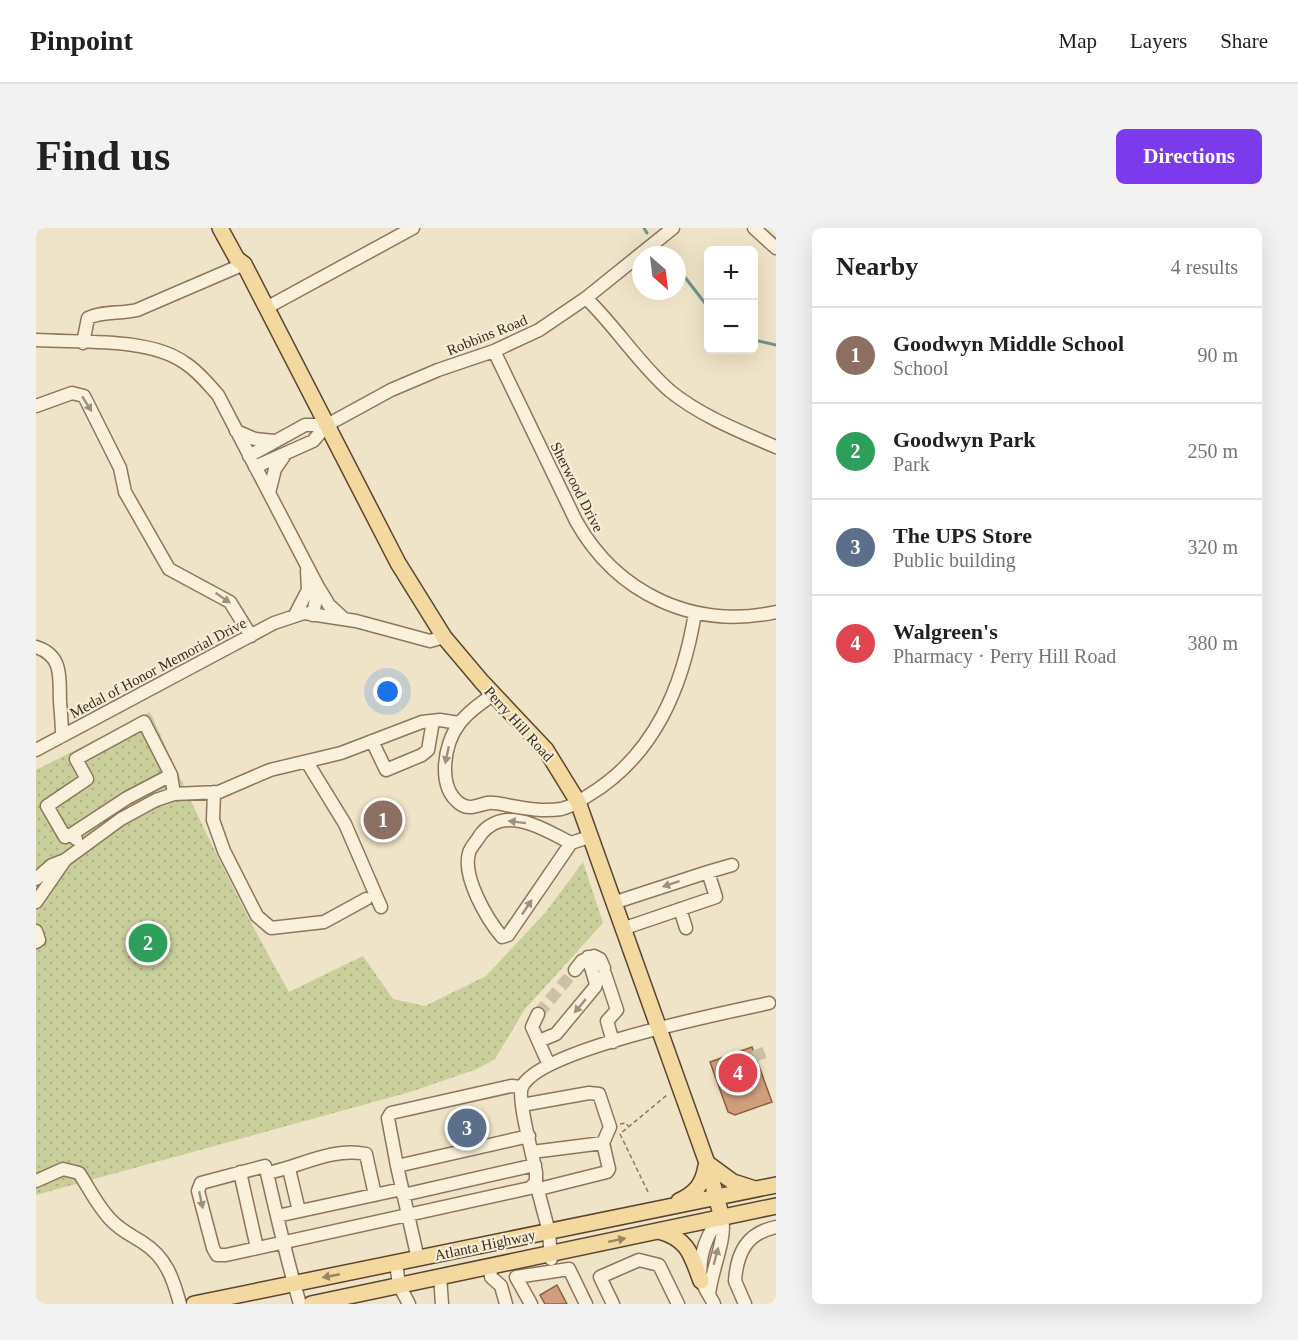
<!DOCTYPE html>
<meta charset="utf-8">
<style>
body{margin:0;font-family:"Times New Roman",serif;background:#f2f2f2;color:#202124}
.controls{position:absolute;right:18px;top:18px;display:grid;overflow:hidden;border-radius:9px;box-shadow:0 6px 24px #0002}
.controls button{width:54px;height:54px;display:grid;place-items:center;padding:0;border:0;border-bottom:2px solid #e0e0e0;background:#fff;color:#202124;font:30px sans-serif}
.compass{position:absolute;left:596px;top:18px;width:54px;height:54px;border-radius:50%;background:#fff;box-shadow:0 6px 24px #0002;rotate:152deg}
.you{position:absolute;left:352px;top:464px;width:21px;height:21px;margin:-15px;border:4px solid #fff;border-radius:50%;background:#1a73e8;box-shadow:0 0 0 9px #1a73e833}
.badge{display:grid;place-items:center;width:39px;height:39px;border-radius:50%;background:#7c3aed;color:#fff;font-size:20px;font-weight:700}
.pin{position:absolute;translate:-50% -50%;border:3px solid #fff;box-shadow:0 2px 6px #0006}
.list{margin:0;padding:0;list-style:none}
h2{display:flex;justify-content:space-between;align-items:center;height:78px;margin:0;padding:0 24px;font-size:26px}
h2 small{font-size:20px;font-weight:400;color:#757577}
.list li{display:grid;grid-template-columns:39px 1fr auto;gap:18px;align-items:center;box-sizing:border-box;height:96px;padding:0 24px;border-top:2px solid #e0e0e0}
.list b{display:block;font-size:22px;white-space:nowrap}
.list p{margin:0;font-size:20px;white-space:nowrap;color:#757577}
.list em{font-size:20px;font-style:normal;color:#757577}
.map{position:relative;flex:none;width:740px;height:1076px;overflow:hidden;border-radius:9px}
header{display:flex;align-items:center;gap:36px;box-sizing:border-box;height:84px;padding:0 30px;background:#fff;border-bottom:2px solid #e0e0e0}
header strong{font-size:28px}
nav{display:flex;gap:33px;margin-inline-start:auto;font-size:21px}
.intro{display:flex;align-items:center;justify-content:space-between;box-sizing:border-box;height:144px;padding:0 36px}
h1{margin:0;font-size:42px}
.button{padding:15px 27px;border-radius:9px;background:#7c3aed;color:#fff;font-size:21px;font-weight:700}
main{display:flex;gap:36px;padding:0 36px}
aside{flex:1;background:#fff;border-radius:9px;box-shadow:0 6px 24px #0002}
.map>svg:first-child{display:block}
.park{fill:url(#park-dots)}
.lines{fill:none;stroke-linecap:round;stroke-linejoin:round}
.stream{stroke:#6f938a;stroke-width:3}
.building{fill:#cf9f7d;stroke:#8d5f41;stroke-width:1.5}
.minor-tunnel{stroke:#ccc0a6;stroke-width:12;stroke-dasharray:12 6;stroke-linecap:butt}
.minor-casing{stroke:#8d765c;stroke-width:15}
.major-casing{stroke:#5b4430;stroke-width:18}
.path{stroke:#8d765c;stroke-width:1.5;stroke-dasharray:4.5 3;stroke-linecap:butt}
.minor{stroke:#faf1dc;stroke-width:12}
.major{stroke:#f3d9a0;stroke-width:15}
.oneway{fill:#9c907e}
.oneway2{fill:#988460}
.labels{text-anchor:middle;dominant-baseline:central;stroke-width:4.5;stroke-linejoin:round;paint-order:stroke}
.street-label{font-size:15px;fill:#3d2e20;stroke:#f7eed8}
</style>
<header>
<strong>Pinpoint</strong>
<nav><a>Map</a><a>Layers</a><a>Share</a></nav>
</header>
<div class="intro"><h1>Find us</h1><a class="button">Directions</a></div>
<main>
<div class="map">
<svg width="740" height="1076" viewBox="0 0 740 1076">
<defs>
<pattern id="park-dots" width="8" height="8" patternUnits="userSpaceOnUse" patternTransform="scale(1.5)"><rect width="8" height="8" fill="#c9cf9b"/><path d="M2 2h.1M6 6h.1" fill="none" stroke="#aeb285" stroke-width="1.8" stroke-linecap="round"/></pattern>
</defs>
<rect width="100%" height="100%" fill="#f0e4c8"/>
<path class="park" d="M114,484c43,95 87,189 139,280l74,-36 30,43 32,7 61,-30 59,-63 38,-51 20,61 -78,86 -30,50 -18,10 -67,23 -374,103v-425z"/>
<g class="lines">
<path class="stream" d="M608,0l3,5
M629,23l3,4
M641,39l31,40
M718,112l22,5"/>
</g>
<path class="building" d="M716,819l20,55 -37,13 -7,-3 -18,-50z
M521,1057l10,19h-22l-5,-9z"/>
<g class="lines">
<path class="minor-tunnel" d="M502,786l37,-44
M721,821l4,11"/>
<g class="minor-casing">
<path id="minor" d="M718,0l22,20
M550,70c30,29 53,66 84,93 31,25 69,40 106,56
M230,80l147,-80
M0,112c44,3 113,-3 149,23 13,8 23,21 33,32l100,192 -5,28
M47,115l5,-25c14,-7 33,-4 49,-8l107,-46
M458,123l82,170c41,73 118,109 200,91
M0,178l36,-13 12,3 36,72 5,24 44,77 61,33 21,34
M200,203l19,8 19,2
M213,228l56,-31h22
M219,239l58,-26 14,-16 64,-35 47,-20 56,-19 45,-21 47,-32 87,-70
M233,265l6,-24 9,-13
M282,359l11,18 14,13
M259,387l13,-25 -1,-20
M0,419c28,9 23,32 24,55 1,12 2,22 2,34
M458,466c-13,9 -26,18 -35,30 -15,20 -22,62 0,79 10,8 18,2 29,0 6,-1 13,1 18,2 17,3 37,7 55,4 10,-2 20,-9 28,-14 66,-40 94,-109 106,-182
M336,513l14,29 36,-15 6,-5 5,-29
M0,522l238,-127 30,-10 52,8 74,20 14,-4
M271,534l38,62 36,83
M178,564l-1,28 11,31 33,65 14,12 53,-6 42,-23
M36,606l-7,3 -18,-31 40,-27 -11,-20 68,-37 27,53 3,19
M40,611l-4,-5 55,-36 44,-23
M535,615c-20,-10 -47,-27 -70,-22 -9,2 -18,9 -22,16 -3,5 -9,11 -10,16 -7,24 18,66 33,84l6,-2 63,-92 18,-6
M672,644l24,-7
M0,651l16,-14 13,-5 56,-41 35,-19 18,-6 45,-2 51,-22 71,-17 81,-31 18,-2 19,3
M0,674l29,-42
M577,675l95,-31 8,25 -94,32
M644,681l6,19
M0,703l3,9 -3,2
M539,742l7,-9 12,-5 6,3 4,9
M569,746l12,36 -10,11 6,21
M502,786l-6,13 17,38
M503,813l17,-7 39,-47 1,-3 -8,-27
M486,859l-11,-1 -120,27 -3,5 9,48 132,-30
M486,877l67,-12 10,1 11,33 -7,16 6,26 -2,3 -68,17
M496,924l71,-9
M361,938l21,93
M253,941l10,42
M204,944l17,76
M231,945c33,-6 64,-26 99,-19l9,41
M0,953l27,-12 16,4c10,15 19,34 32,47 9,10 20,15 31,22 24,15 31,36 38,62
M500,955l13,49 2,27
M367,967l132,-30
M241,988l125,-27
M360,1035l3,22 10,19
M454,1038l1,11 10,9 5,18
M404,1048l2,28
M673,1067c2,-24 18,-57 13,-77 -15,12 -24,40 -21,60 2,9 9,18 13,26
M264,1076c-13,-43 -23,-87 -33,-131l-2,-7 -64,17 -3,8 15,57 4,7h9l304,-67 6,-6v-10c-3,-15 -19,-74 -14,-85 17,-38 203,-74 247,-84
M495,1076l-15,-27 53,-8 17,35
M577,1076l-13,-27 39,-17 20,5 19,39
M709,1076l-10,-23c2,-29 12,-48 41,-54"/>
</g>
<g class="major-casing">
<path id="major" d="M184,0l17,31 7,5 154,299 46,74 38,45 64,68 32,52 129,361 15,55
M671,935l26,19 22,7
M643,973c17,-8 24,-17 27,-35
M623,1003c29,8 32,23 42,50
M158,1076l582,-119
M275,1076l465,-98"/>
</g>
<path class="path" d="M584,896l6,-1 2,3
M612,964l-28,-58 47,-39"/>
<use href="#minor" class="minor"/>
<use href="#major" class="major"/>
</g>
<defs><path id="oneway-solid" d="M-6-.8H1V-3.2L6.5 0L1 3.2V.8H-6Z" transform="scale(1.5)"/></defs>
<g class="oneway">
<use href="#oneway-solid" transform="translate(51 176) rotate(58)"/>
<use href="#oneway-solid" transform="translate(187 370) rotate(35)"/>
<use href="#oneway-solid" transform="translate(411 527) rotate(102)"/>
<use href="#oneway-solid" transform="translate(481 594) rotate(-173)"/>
<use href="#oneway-solid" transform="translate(635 656) rotate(162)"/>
<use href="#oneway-solid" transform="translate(491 679) rotate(-56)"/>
<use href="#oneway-solid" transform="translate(544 778) rotate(130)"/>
<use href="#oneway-solid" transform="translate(165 972) rotate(78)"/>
<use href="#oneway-solid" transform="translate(680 1028) rotate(-75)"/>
</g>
<g class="oneway2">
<use href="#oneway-solid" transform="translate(581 1012) rotate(-12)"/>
<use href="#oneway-solid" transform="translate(295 1048) rotate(169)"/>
</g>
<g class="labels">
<g class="street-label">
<text transform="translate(451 107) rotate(-22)">Robbins Road</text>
<text transform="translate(541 259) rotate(63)">Sherwood Drive</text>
<text transform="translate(122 440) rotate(-28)">Medal of Honor Memorial Drive</text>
<text transform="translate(483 496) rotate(48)">Perry Hill Road</text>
<text transform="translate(449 1017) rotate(-12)">Atlanta Highway</text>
</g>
</g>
</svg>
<div class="controls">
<button>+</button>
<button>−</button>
</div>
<svg class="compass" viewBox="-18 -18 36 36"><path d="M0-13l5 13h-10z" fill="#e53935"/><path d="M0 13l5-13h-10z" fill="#757577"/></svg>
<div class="you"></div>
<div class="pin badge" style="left:347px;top:592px;background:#8d6e63">1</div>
<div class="pin badge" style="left:112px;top:715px;background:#2e9e5b">2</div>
<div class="pin badge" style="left:431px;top:900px;background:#5c6f8a">3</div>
<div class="pin badge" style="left:702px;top:845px;background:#e0444e">4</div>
</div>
<aside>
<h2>Nearby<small>4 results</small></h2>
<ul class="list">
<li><span class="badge" style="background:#8d6e63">1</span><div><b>Goodwyn Middle School</b><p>School</p></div><em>90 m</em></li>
<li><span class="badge" style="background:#2e9e5b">2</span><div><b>Goodwyn Park</b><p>Park</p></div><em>250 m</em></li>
<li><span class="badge" style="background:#5c6f8a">3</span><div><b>The UPS Store</b><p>Public building</p></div><em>320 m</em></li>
<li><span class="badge" style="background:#e0444e">4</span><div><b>Walgreen's</b><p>Pharmacy · Perry Hill Road</p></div><em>380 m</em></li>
</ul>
</aside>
</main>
